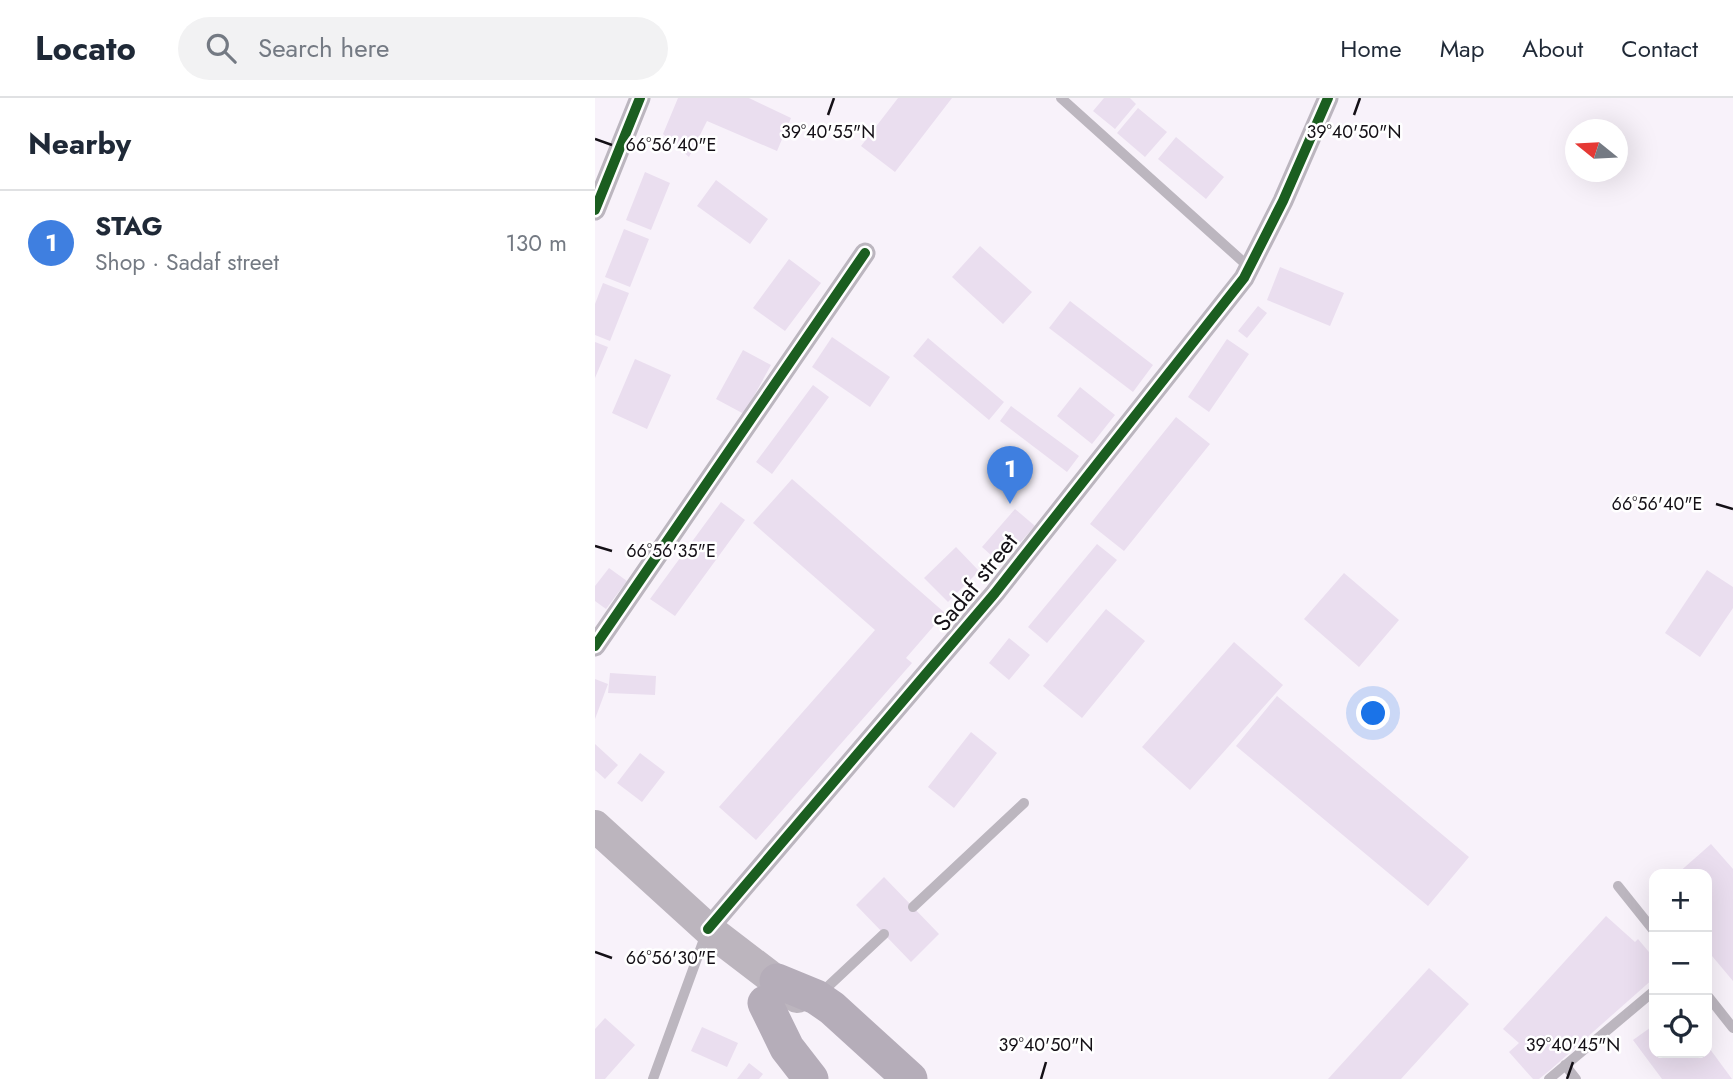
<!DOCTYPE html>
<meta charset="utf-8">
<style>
body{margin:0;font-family:Jost,sans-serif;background:#f2f2f3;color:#1f2937}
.controls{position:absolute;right:21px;bottom:21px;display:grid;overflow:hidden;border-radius:14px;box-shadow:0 7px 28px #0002}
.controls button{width:63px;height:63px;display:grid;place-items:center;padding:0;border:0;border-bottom:2px solid #e0e1e3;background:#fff;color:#1f2937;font:35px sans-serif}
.compass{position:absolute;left:970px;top:21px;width:63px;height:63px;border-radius:50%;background:#fff;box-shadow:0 7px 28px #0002;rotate:288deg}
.you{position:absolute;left:779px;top:616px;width:24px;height:24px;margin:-18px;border:5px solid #fff;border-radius:50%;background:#1a73e8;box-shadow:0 0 0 10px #1a73e833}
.badge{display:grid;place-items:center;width:46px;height:46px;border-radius:50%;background:#7c3aed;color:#fff;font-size:23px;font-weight:700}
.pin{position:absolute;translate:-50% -58px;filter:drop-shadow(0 2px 4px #0008)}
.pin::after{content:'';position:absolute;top:37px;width:24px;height:21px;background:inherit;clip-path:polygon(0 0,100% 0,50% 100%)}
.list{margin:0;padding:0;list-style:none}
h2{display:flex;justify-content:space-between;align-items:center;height:91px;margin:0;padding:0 28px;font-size:30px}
h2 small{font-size:23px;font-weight:400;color:#747a83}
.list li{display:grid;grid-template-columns:46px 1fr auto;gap:21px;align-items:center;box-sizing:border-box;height:105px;padding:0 28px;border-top:2px solid #e0e1e3}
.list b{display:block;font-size:26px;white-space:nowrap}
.list p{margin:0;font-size:23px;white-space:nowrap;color:#747a83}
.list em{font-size:23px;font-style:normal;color:#747a83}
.icon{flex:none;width:38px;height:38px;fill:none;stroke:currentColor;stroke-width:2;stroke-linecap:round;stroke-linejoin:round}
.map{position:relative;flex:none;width:1138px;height:981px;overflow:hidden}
header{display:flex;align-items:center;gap:42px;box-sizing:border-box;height:98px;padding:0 35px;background:#fff;border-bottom:2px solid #e0e1e3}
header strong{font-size:33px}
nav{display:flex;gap:38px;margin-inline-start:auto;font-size:24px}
.search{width:490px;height:63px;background:#f2f2f3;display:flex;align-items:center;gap:18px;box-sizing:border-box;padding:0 24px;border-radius:38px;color:#747a83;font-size:26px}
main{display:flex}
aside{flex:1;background:#fff}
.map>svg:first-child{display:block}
.building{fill:#eadeef}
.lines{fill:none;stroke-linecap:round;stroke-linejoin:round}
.lane{stroke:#bcb6bf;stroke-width:10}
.street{stroke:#bcb6bf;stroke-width:21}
.secondary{stroke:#bcb5be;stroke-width:32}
.primary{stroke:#b5adb9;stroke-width:35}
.cycleway-casing{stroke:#fff;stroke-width:15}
.cycleway{stroke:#1b5e20;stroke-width:10}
.ticks{fill:none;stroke:#141016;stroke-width:2.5}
.labels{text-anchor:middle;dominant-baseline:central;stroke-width:5;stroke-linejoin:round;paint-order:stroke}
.street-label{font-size:24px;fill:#141016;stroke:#fff}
.ticks-label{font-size:18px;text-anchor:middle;fill:#141016;stroke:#fff;stroke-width:5;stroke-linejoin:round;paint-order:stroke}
</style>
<header>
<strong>Locato</strong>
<div class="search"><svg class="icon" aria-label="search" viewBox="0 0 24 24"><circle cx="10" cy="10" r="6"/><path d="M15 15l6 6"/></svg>Search here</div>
<nav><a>Home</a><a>Map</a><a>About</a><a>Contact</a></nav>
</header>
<main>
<aside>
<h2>Nearby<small></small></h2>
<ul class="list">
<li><span class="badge" style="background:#3f7fe0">1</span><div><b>STAG</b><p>Shop · Sadaf street</p></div><em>130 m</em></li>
</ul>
</aside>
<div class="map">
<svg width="1138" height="981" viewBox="0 0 1138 981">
<rect width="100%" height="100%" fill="#f8f2fa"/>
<path class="building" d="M83,0h71l42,20 -14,33 -70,-30 -18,36 -26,-23z
M303,0h54l-57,74 -34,-26z
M509,0h26l6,6 -21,25 -22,-18z
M543,10l29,24 -22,25 -28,-24z
M581,39l48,40 -18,22 -48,-40z
M50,74l25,11 -19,47 -25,-10z
M121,82l52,39 -18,25 -53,-38z
M29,131l25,10 -19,48 -25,-10z
M385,148l52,46 -29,32 -51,-47z
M194,161l32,24 -36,48 -32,-23z
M685,169l64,26 -14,33 -63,-26z
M8,185l26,10 -19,48 -15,-6v-31z
M475,203l83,64 -20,27 -84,-64z
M663,208l9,7 -20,25 -9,-7z
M237,239l58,40 -20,30 -58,-40z
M333,240l76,64 -15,18 -76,-64z
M632,241l22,15 -40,58 -21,-15z
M0,244l13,5 -13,31z
M148,252l28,15 -27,49 -28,-15z
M40,261l36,16 -24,54 -35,-16z
M218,287l16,12 -57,77 -16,-12z
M485,289l35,28 -23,29 -35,-28z
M416,308l68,50 -12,16 -67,-51z
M581,319l34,27 -86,107 -34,-27z
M197,381l153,134 -39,45 6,5 -156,177 -37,-33 156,-177 -122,-107z
M126,404l24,18 -70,96 -25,-17z
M420,411l20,17 -34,38 -19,-17z
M502,446l20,16 -70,83 -19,-16z
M361,449l23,24 -31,31 -24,-24z
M14,470l18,13 -21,28 -11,-8v-15z
M1112,472l26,17v21l-33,49 -35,-24z
M749,475l55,47 -40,47 -55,-48z
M511,511l39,32 -63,77 -39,-32z
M414,540l21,17 -21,25 -20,-17z
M639,544l49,43 -93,105 -48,-43z
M15,575l46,3 -1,19 -47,-2z
M0,581l13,5 -13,35z
M682,598l192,161 -41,49 -192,-160z
M376,634l26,21 -43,55 -26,-21z
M0,646l23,21 -13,14 -10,-9z
M45,655l25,19 -23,30 -25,-19z
M1116,746l22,25v112l-26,-31v-76h-30z
M289,779l55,57 -28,28 -55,-57z
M1011,818l29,26 3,-3 16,19v20l-105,93 -10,8h-6l-24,-27 10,-9 -16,-14z
M834,870l40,36 -68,75h-73z
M10,920l30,27 -30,34h-10v-50z
M1059,927v28h53v-8l25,34h-70l-29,-39z
M107,929l36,16 -11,24 -36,-16z
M154,965l14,11 -4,5h-22z"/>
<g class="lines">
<path class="lane" d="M466,0l189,170
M1023,788l36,45
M318,809l111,-104
M226,895l63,-59
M1112,897l26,33
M970,967l11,14
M58,981l54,-148
M954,981l105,-88"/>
<path class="street" d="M0,112l45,-112
M0,548l270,-393
M113,831l287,-336 249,-315 39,-77 45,-103"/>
<path class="secondary" d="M0,728l113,103 89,68"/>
<path class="primary" d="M182,883l39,16 16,11 78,71
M170,905l22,45 24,31"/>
<g class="cycleway-casing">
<path id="cycleway" d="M0,112l45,-112
M0,548l270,-393
M113,831l287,-336 249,-315 39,-77 45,-103"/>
</g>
<use href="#cycleway" class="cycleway"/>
</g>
<path class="ticks" d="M233,17l6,-17M759,17l6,-17M0,41l17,6M1121,406l17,5M0,448l17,5M0,854l17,6M446,981l5,-17M972,981l6,-17"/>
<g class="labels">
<g class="street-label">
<text transform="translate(380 484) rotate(-51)">Sadaf street</text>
</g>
</g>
<g class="ticks-label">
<text x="233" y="40">39°40'55"N</text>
<text x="759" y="40">39°40'50"N</text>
<text x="76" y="53">66°56'40"E</text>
<text x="1062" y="412">66°56'40"E</text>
<text x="76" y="459">66°56'35"E</text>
<text x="76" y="866">66°56'30"E</text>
<text x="451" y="953">39°40'50"N</text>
<text x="978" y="953">39°40'45"N</text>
</g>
</svg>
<div class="controls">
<button>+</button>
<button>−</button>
<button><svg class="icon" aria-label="locate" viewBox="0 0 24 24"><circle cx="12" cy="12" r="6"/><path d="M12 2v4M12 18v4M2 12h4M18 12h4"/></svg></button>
</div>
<svg class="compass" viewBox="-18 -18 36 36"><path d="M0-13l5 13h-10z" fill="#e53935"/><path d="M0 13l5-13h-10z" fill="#747a83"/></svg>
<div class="you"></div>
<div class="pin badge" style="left:415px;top:406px;background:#3f7fe0">1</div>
</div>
</main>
